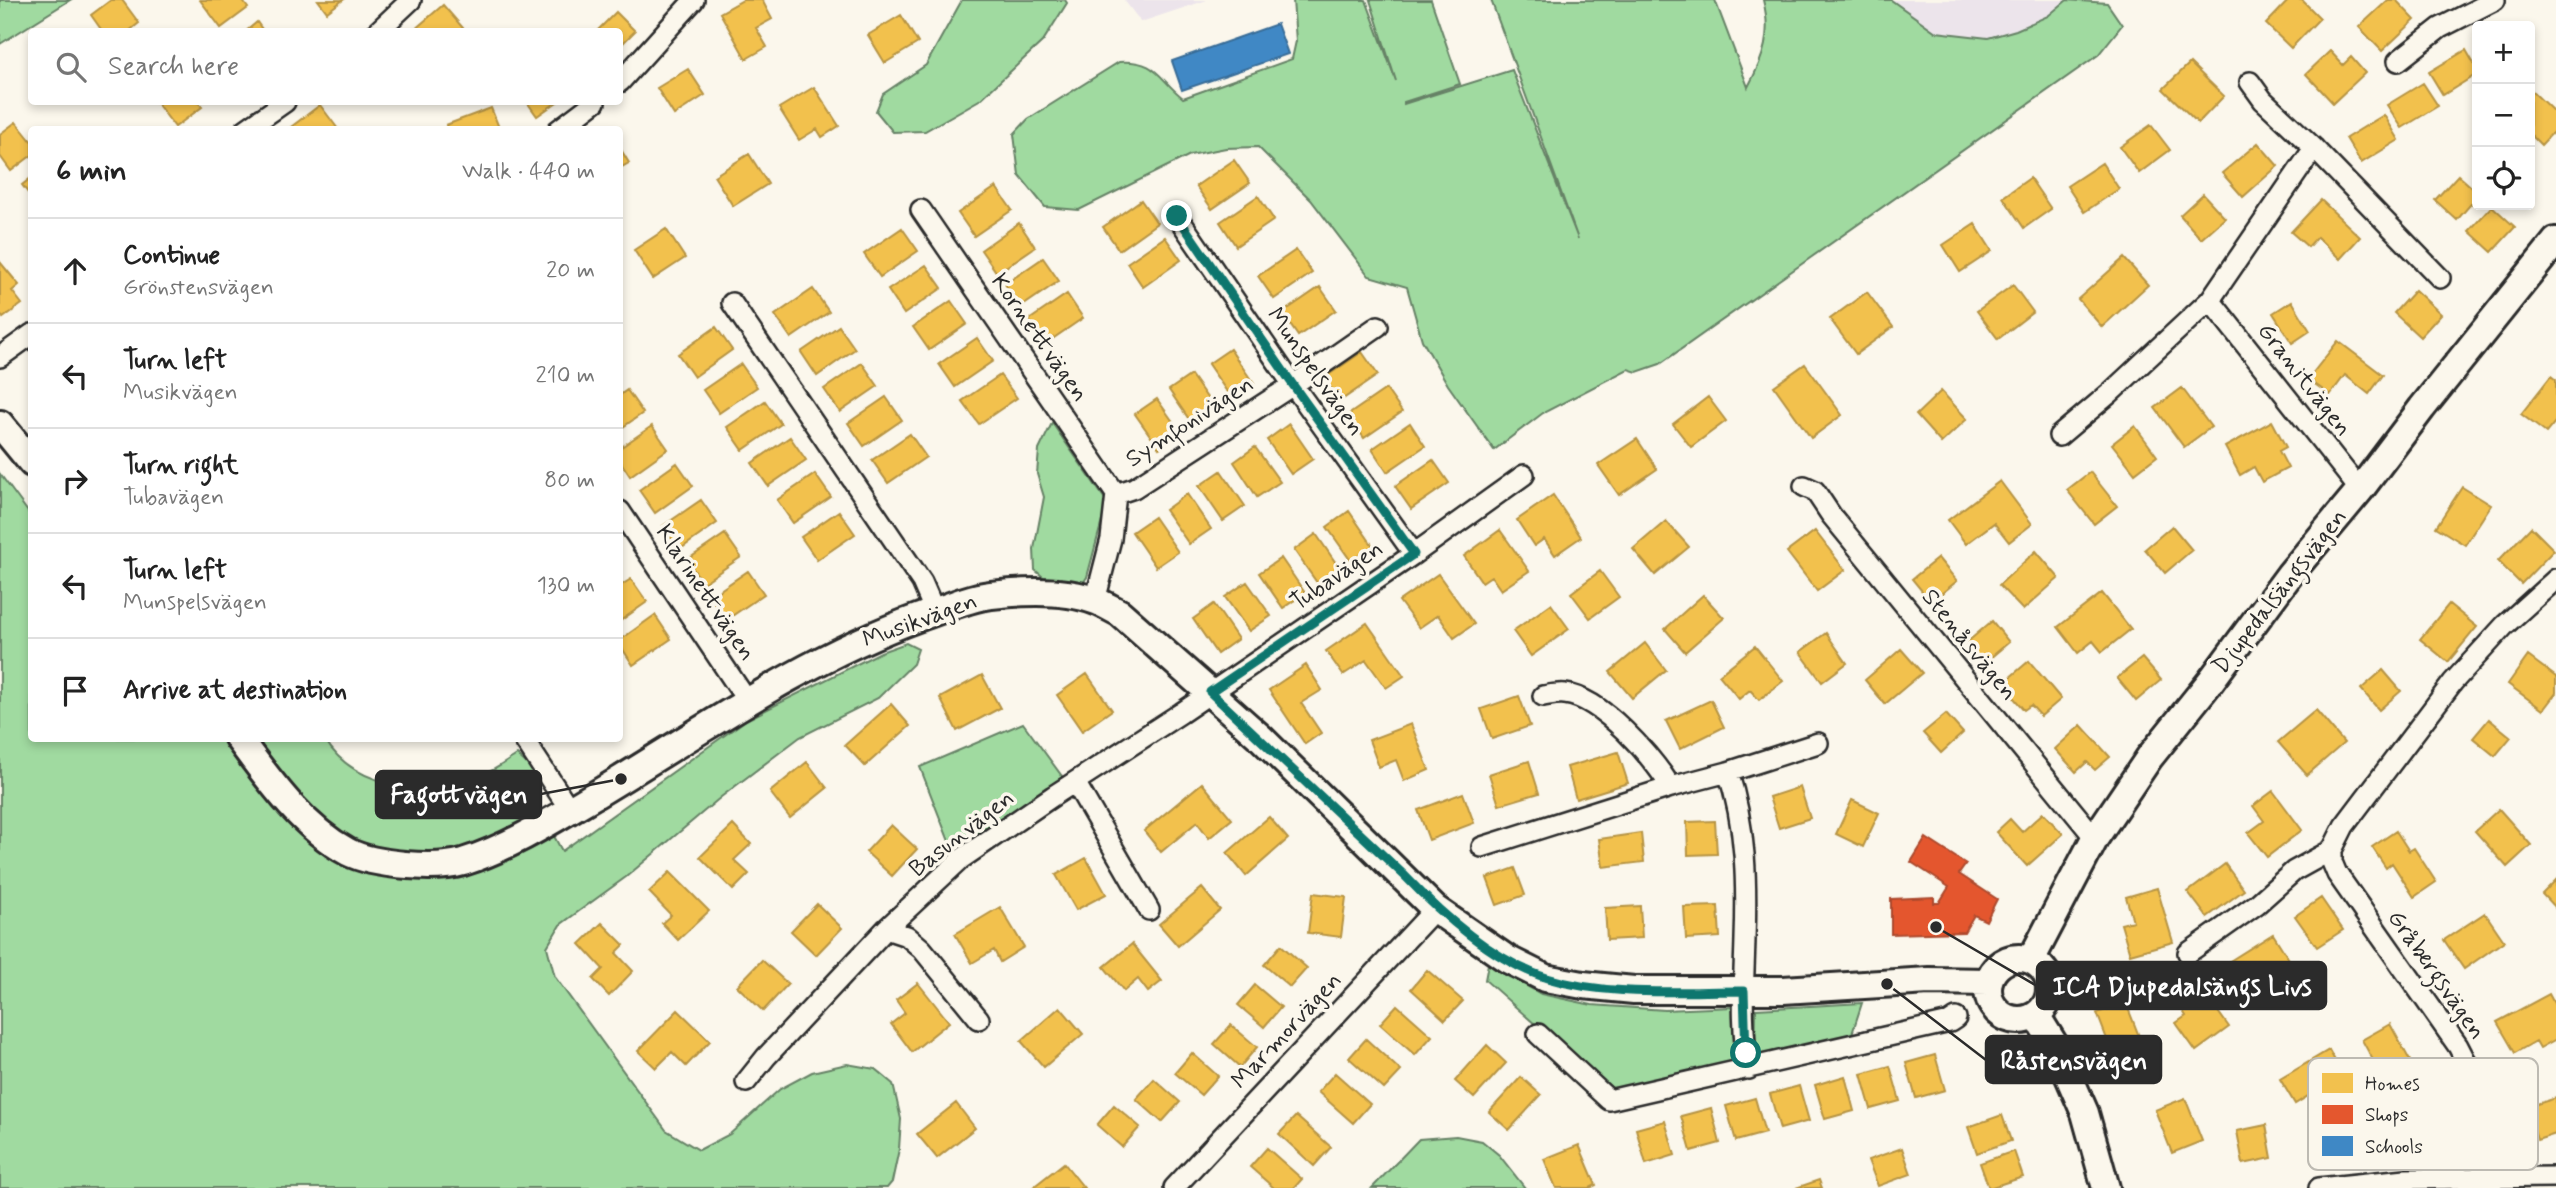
<!DOCTYPE html>
<meta charset="utf-8">
<style>
body{margin:0;font-family:Mynerve,sans-serif;background:#f2f2f2;color:#222}
.controls{position:absolute;right:21px;top:21px;display:grid;overflow:hidden;border-radius:7px;box-shadow:0 4px 10px #0003}
.controls button{width:63px;height:63px;display:grid;place-items:center;padding:0;border:0;border-bottom:2px solid #e0e0e0;background:#fff;color:#222;font:35px sans-serif}
.stop{position:absolute;width:21px;height:21px;margin:-16px;border:5px solid #0f766e;border-radius:50%;background:#fff}
.stop.end{background:#0f766e;border-color:#fff;box-shadow:0 2px 7px #0008}
.list{margin:0;padding:0;list-style:none}
h2{display:flex;justify-content:space-between;align-items:center;height:91px;margin:0;padding:0 28px;font-size:30px}
h2 small{font-size:23px;font-weight:400;color:#767676}
.list li{display:grid;grid-template-columns:46px 1fr auto;gap:21px;align-items:center;box-sizing:border-box;height:105px;padding:0 28px;border-top:2px solid #e0e0e0}
.list b{display:block;font-size:26px;white-space:nowrap}
.list p{margin:0;font-size:23px;white-space:nowrap;color:#767676}
.list em{font-size:23px;font-style:normal;color:#767676}
.icon{flex:none;width:38px;height:38px;fill:none;stroke:currentColor;stroke-width:2;stroke-linecap:round;stroke-linejoin:round}
.map{position:relative;flex:none;width:2556px;height:1188px;overflow:hidden}
.search{position:absolute;background:#fff;box-shadow:0 4px 10px #0003;left:28px;top:28px;width:595px;height:77px;display:flex;align-items:center;gap:18px;box-sizing:border-box;padding:0 24px;border-radius:7px;color:#767676;font-size:26px}
.panel{position:absolute;background:#fff;box-shadow:0 4px 10px #0003;left:28px;top:126px;width:595px;height:616px;border-radius:7px}
.map>svg:first-child{display:block}
.built{fill:#ece4eb}
.green{fill:#a0daa0;stroke:#668266;stroke-width:2}
.homes{fill:#f2c14e;stroke:#b69444;stroke-width:2}
.shops{fill:#e4572e;stroke:#ac4a2d;stroke-width:2}
.schools{fill:#3f88c5;stroke:#396c97;stroke-width:2}
.lines{fill:none;stroke-linecap:round;stroke-linejoin:round}
.street-casing{stroke:#2b2b2b;stroke-width:24}
.secondary-casing{stroke:#2b2b2b;stroke-width:32}
.street{stroke:#fbf7ec;stroke-width:19}
.secondary{stroke:#fbf7ec;stroke-width:26}
.route{stroke:#0f766e;stroke-width:9}
.labels{text-anchor:middle;dominant-baseline:central;stroke-width:7;stroke-linejoin:round;paint-order:stroke}
.street-label{font-size:24px;fill:#2b2b2b;stroke:#fbf7ec}
.key{fill:#fbf7ec;stroke:#bdbab2;stroke-width:2}
.key-label{font-size:19px;fill:#2b2b2b}
.leader{fill:none;stroke:#2b2b2b;stroke-width:2.5}
.callout-dot{fill:#2b2b2b;stroke:#fbf7ec;stroke-width:2.5}
.callout{fill:#2b2b2b;stroke:#2b2b2b;stroke-width:2.5}
.callout-label{font-size:26px;text-anchor:middle;font-weight:bold;fill:#fff}
</style>
<div class="map">
<svg width="2556" height="1188" viewBox="0 0 2556 1188">
<rect width="100%" height="100%" fill="#fbf7ec"/>
<filter id="ink" filterUnits="userSpaceOnUse"><feTurbulence type="fractalNoise" baseFrequency=".0143" numOctaves="2"/><feDisplacementMap in="SourceGraphic" scale="14" xChannelSelector="R" yChannelSelector="G"/><feConvolveMatrix kernelMatrix="1 2 1 2 8 2 1 2 1" color-interpolation-filters="sRGB"/></filter>
<g filter="url(#ink)">
<path class="built" d="M1124,0h83l-66,22z
M1891,0h176l-19,16 -32,14 -28,8 -52,-6z"/>
<path class="green" d="M0,0h70l-70,44z
M962,0h103l2,3 -24,38 -62,58 -56,32 -32,1 -17,-21 7,-17 43,-29z
M1293,0h73l30,81 -26,-81h61l29,84 -56,18v2l108,-34 66,169 -87,-239h224l33,87c16,-30 24,-53 15,-87h128l45,32 52,6 28,-8 32,-14 19,-16 40,3 15,22 -24,30 -438,309 -23,8 -9,-3 -85,44 -49,37 -46,-65 -26,-45 -15,-53 -38,-11 -58,-76 -53,-53 -32,1 -36,7 -111,55 -34,-3 -26,-32 -5,-41 14,-15 91,-57c38,-2 38,15 64,36l109,-39 4,-18z
M1052,423l55,79 -20,75 -6,9 -32,-4 -14,-12 -1,-21 10,-52 -7,-23 2,-24z
M0,474l31,42 1,222 293,1c29,52 110,58 160,35 11,-5 22,-13 32,-19l20,18 -4,24 29,54 184,-131 135,-68 25,-9 12,6 -5,15 -35,34 -78,39 -79,60 -95,80 -66,48 -13,22 8,30 111,153 33,20 31,-16 50,-45 32,-17 35,-8 28,5 18,15 8,35 -2,30 -7,33 -5,6h-887z
M1023,723l41,56 -112,70 -32,-82z
M1488,964l53,30 51,11 73,5 68,-3 1,58 -121,28 -128,-113z
M1862,1003l-12,37 -95,20 1,-51z
M1456,1136l26,5 17,14 26,33h-153l47,-49z"/>
<path class="homes" d="M111,0h11l17,23 -11,9h-25l-12,-17z
M200,0h42l6,8 -27,20z
M318,0h25l-16,12z
M743,0h19l10,19 -16,9 11,19 -21,12 -26,-46z
M2289,0h13l18,18 -29,30 -25,-24z
M2388,0h8l19,20 -33,31 -23,-24z
M443,5l20,23 -4,4h-44l-1,-2z
M616,12l19,19 -15,15v-14h-24z
M901,15l17,28 -33,20 -17,-28z
M257,22l7,10h-19z
M2466,50l11,19v5l-34,21 -14,-23z
M2330,51l13,14 8,-8 14,16 -32,30 -27,-29z
M2190,63l34,33 -26,27 -35,-34z
M688,69l17,26 -31,20 -17,-27z
M2423,83l15,23 -36,22 -15,-23z
M814,87l25,39 -17,11 -5,-8 -18,11 -20,-32z
M2530,89l26,25v15l-15,16 -11,-11z
M156,102h42l4,5 -27,20z
M527,102h30l-20,14z
M320,105l18,24 -45,1 -2,-3z
M491,108l9,22h-53l-1,-5z
M2384,115l15,25 -38,23 -15,-25z
M16,122l16,20v13l-21,16 -11,-15v-22z
M2151,125l19,25 -31,23 -19,-26z
M2258,143l20,23 -35,31 -21,-24z
M620,148l9,15 -9,5z
M749,154l19,30 -35,22 -19,-30z
M1234,160l16,23 -38,26 -16,-23z
M2102,163l17,26 -35,23 -17,-26z
M2458,175l19,17v5l-20,23 -22,-20z
M32,177v21l-10,-13z
M2030,178l21,31 -27,19 -21,-31z
M996,187l16,23 -38,26 -16,-23z
M2203,194l22,24 -24,21 -21,-24z
M1258,196l16,24 -38,26 -16,-24z
M1141,200l16,23 -38,27 -16,-23z
M2321,200l39,37 -20,22 -23,-22 -9,10 -17,-15z
M2492,206l23,21 -23,25 -23,-21z
M1019,223l16,24 -38,26 -16,-23z
M1975,224l17,27 -32,21 -17,-27z
M902,228l16,23 -38,26 -16,-23z
M666,229l19,29 -32,21 -19,-29z
M1165,237l16,23 -38,27 -16,-24z
M1296,250l16,23 -38,26 -16,-23z
M1043,258l16,23 -38,26 -16,-23z
M2124,258l24,27 -46,42 -24,-28z
M0,262l19,23 -7,6 10,13 -19,14 -3,-4z
M926,265l16,23 -38,26 -16,-24z
M2013,285l20,27 -35,27 -21,-28z
M1320,287l16,23 -38,26 -16,-23z
M813,289l16,23 -38,26 -16,-23z
M2415,290l26,24 -21,23 -26,-24z
M1867,292l26,35 -37,27 -26,-35z
M1067,294l16,24 -38,26 -16,-24z
M951,301l16,23 -38,26 -16,-23z
M2292,301l18,30 -18,12 -19,-30z
M839,326l16,23 -38,27 -16,-24z
M716,327l16,23 -38,27 -16,-23z
M977,338l16,23 -38,26 -16,-23z
M2338,341l45,34 -14,19 -24,-19 -15,20 -22,-16z
M1230,349l24,35 -22,15 -24,-35z
M1362,352l16,23 -38,26 -16,-23z
M862,363l16,23 -38,26 -16,-23z
M741,364l16,23 -38,26 -16,-23z
M1805,364l37,51 -31,23 -37,-52z
M1000,375l17,23 -38,26 -17,-23z
M1191,375l24,34 -22,16 -24,-35z
M2551,376l5,4v41l-10,12 -25,-19z
M2182,388l29,39 -27,20 -29,-39z
M1386,389l16,23 -38,26 -16,-23z
M627,390l16,23 -23,16v-34z
M1941,391l26,28 -26,24 -25,-28z
M886,397l16,23 -38,26 -16,-23z
M1708,397l18,24 -35,26 -18,-23z
M1157,399l24,34 -22,15 -24,-34z
M765,401l16,23 -38,26 -16,-23z
M2272,421l14,26 -7,4 9,17 -26,14 -8,-15 -14,8 -15,-28z
M1410,423l15,23 -38,26 -15,-23z
M1289,424l24,35 -22,15 -24,-34z
M652,426l16,23 -38,27 -10,-15v-13z
M2135,426l22,30 -22,17 -23,-29z
M910,434l16,23 -38,26 -16,-23z
M790,437l16,23 -38,26 -16,-23z
M1637,439l20,30 -38,26 -21,-30z
M1255,447l25,35 -23,15 -23,-35z
M1433,460l16,23 -38,26 -16,-23z
M677,463l16,23 -38,27 -16,-23z
M1221,471l24,35 -22,15 -24,-35z
M2090,472l27,34 -23,18 -27,-34z
M815,474l16,23 -38,26 -16,-23z
M2000,481l32,43 -23,18 -15,-19 -28,21 -18,-24z
M2462,487l29,18 -26,40 -29,-18z
M1187,494l24,35 -22,15 -24,-34z
M1553,495l28,42 -26,18 -11,-16 -10,7 -17,-26z
M701,500l16,23 -38,27 -16,-24z
M839,511l16,23 -38,26 -16,-23z
M1349,511l24,35 -22,15 -24,-34z
M1154,517l24,35 -22,15 -24,-35z
M1666,521l23,26 -34,28 -22,-26z
M2172,526l20,24 -27,23 -20,-24z
M2531,527l23,23 -33,34 -23,-23z
M1500,530l29,41 -28,19 -10,-14 -9,6 -18,-26z
M1815,531l30,39 -28,21 -30,-39z
M725,534l16,23 -38,26 -16,-23z
M1316,534l24,35 -22,15 -24,-34z
M2036,551l23,27 -36,32 -24,-25z
M1281,558l24,35 -22,15 -24,-35z
M1938,558l19,23 -26,21 -19,-23z
M748,571l16,23 -38,26 -16,-23z
M1600,571l19,26 -29,21 -19,-25z
M1438,574l36,50 -20,14 -16,-23 -19,13 -20,-27z
M631,579l16,23 -27,19v-35z
M1247,582l24,34 -22,15 -24,-34z
M2102,593l29,36 -29,23 -9,-11 -15,12 -20,-26z
M1703,595l21,23 -39,34 -20,-23z
M1214,604l24,35 -21,15 -24,-35z
M1551,604l18,25 -38,27 -18,-25z
M2449,604l28,23 -29,35 -28,-23z
M655,615l16,24 -38,26 -13,-20v-5z
M1992,621l17,21 -26,22 -18,-20z
M1367,623l37,53 -18,12 -20,-28 -23,15 -17,-24z
M1826,633l21,30 -25,19 -22,-30z
M1645,643l21,27 -34,28 -22,-26z
M1755,646l28,35 -24,19 -9,-10 -11,9 -20,-24z
M1901,649l21,24 -37,31 -20,-24z
M2528,656l28,21v16l-13,17 -35,-26z
M2142,658l19,22 -25,21 -19,-23z
M2029,661l32,38 -20,17 -10,-11 -7,5 -22,-26z
M1306,665l16,25 -21,13 20,30 -16,11 -36,-54z
M2383,670l18,21 -22,19 -18,-21z
M1087,674l25,36 -30,21 -25,-36z
M982,675l18,33 -43,23 -17,-33z
M1519,696l11,30 -38,13 -11,-30z
M1711,700l13,27 -44,22 -14,-28z
M891,704l19,22 -45,40 -20,-21z
M2316,710l28,33 -37,32 -29,-33z
M1946,714l17,19 -22,20 -18,-20z
M2489,719l22,18 -16,19 -22,-18z
M1411,724l18,46 -25,11 -8,-21 -17,7 -10,-27z
M2081,725l29,32 -15,13 -8,-8 -11,10 -21,-23z
M1618,752l10,31 -52,16 -9,-32z
M1529,761l10,32 -40,12 -10,-31z
M807,762l20,26 -37,30 -20,-26z
M1202,783l30,36 -23,19 -12,-16 -36,30 -17,-21z
M1800,787l10,31 -31,10 -10,-31z
M2273,791l29,39 -35,27 -19,-24 16,-12 -11,-15z
M1463,793l11,30 -45,17 -11,-30z
M1852,800l27,13 -16,34 -27,-13z
M2499,809l32,36 -24,22 -32,-36z
M2043,813l20,21 -36,32 -31,-34 14,-13 12,13z
M1269,817l19,22 -42,37 -19,-23z
M1715,821l2,33 -29,1 -1,-33z
M733,825l18,19 -17,16 15,14 -16,16 -33,-33z
M891,825l26,24 -25,27 -26,-24z
M2396,831l13,20 5,-3 22,34 -22,15 -22,-34 -6,5 -14,-21z
M1641,833l3,29 -41,5 -4,-28z
M1086,858l20,36 -30,16 -20,-35z
M2225,864l19,26 -37,27 -19,-25z
M1515,868l10,27 -28,10 -10,-27z
M670,872l39,39 -31,29 -16,-17 9,-8 -22,-23z
M2556,880v29l-14,-15z
M1202,888l18,22 -42,36 -19,-22z
M2157,888l16,54 -43,12 -9,-30 12,-3 -7,-24z
M1313,893l33,4 -5,40 -33,-4z
M2321,898l22,32 -26,17 -22,-31z
M817,904l25,24 -26,27 -25,-24z
M1640,906l2,32 -35,2 -2,-32z
M1718,906l2,31 -34,2 -2,-32z
M1000,907l24,40 -24,15 -6,-12 -22,13 -17,-29z
M2485,913l19,28 -40,28 -20,-29z
M602,923l22,22 -8,8 17,18 -24,25 -16,-17 10,-10 -23,-25z
M2273,934l22,35 -48,30 -22,-35z
M1132,944l30,37 -14,11 -10,-13 -14,12 -20,-24z
M1281,945l26,23 -17,19 -26,-22z
M762,960l26,24 -25,27 -26,-25z
M1427,970l36,31 -18,19 -34,-31z
M918,983l31,39 -37,30 -21,-28 14,-11 -9,-13z
M1255,985l26,22 -17,20 -26,-22z
M2204,992l25,35 -33,24 -20,-28 10,-7 -5,-8z
M2549,994l7,13v32l-16,9 -4,-7 -21,12 -18,-31z
M2126,1003l16,41 -29,11 -16,-42z
M1397,1005l35,31 -17,19 -35,-31z
M1060,1007l23,27 -39,33 -23,-26z
M678,1010l32,31 -24,25 -14,-14 -16,16 -18,-17z
M2390,1024l24,44 -28,16 -24,-44z
M1231,1025l26,22 -17,20 -26,-23z
M1366,1039l35,32 -17,18 -35,-31z
M1487,1045l19,18 -32,35 -19,-17z
M2329,1050l22,39 -25,15 -8,-14 -23,14 -15,-25z
M1192,1053l26,23 -17,19 -26,-22z
M1935,1055l10,35 -29,8 -10,-35z
M1890,1066l10,35 -29,8 -10,-35z
M1335,1073l35,31 -17,19 -35,-31z
M1845,1076l9,35 -29,8 -10,-34z
M1521,1077l20,18 -32,35 -20,-18z
M1154,1079l26,23 -18,20 -26,-23z
M1799,1086l10,35 -29,8 -10,-35z
M1755,1098l10,35 -29,8 -10,-35z
M2185,1098l17,43 -30,12 -17,-43z
M2556,1098v36l-19,6 -10,-33z
M956,1103l19,25 -38,30 -20,-24z
M1114,1105l26,22 -18,20 -25,-22z
M1711,1108l9,35 -29,8 -10,-35z
M2002,1115l9,26 -34,12 -9,-26z
M1296,1116l35,31 -17,19 -35,-32z
M1665,1121l10,34 -29,9 -10,-35z
M2266,1125l6,33 -29,6 -6,-33z
M1579,1145l17,40 -6,3h-34l-12,-29z
M1267,1148l35,31 -8,9h-20l-24,-21z
M1902,1148l9,26 -33,12 -10,-26z
M2014,1151l9,26 -34,11 -9,-25z
M1064,1163l20,25h-52z
M1819,1180l3,8h-26z"/>
<path class="shops" d="M1926,838l40,26 -7,10 38,25 -11,22 -12,-6 -10,17 -73,2v-35l43,-2v6h5l10,-16 -38,-25z"/>
<path class="schools" d="M1277,24l11,30 -106,36 -10,-29z"/>
<g class="lines">
<g class="street-casing">
<path id="street" d="M377,32l34,-32
M2398,61l42,-33 55,-28
M620,82l74,-82
M2250,82l13,18 51,48 126,130
M245,130l40,-28
M558,130l37,-28
M921,210l195,284
M1177,216l116,169 121,169
M2210,300l150,190
M732,303l190,279 13,30
M0,357l32,-23
M2059,436l51,-43 100,-93 104,-152
M1804,486l11,5 16,24 264,323
M1116,494l18,-6 159,-103 85,-59
M620,511l128,191
M1095,601l16,-62 5,-45
M1543,696c7,-1 15,-3 22,-2 37,4 87,63 106,93
M523,738l47,72
M1728,772c18,54 19,110 17,167 -1,43 -5,87 4,130
M1075,782l74,128
M1482,847l189,-60 57,-15 90,-29
M2332,850v12l5,12 121,172 16,31 9,52 -1,49
M886,929l21,7 15,13 57,70
M2188,953l69,-49 37,-33 38,-21 12,-24 109,-144 52,-57 51,-46
M1538,1034l71,66 341,-78 6,-4
M746,1082l20,-25 120,-128 75,-70 92,-63 128,-83 233,-159 110,-79
M1174,1188l261,-279
M2319,1188l87,-9 150,-2"/>
</g>
<g class="secondary-casing">
<path id="secondary" d="M0,424l32,39
M238,738c31,42 64,89 110,114 26,13 87,18 115,10 48,-15 93,-44 137,-70 103,-62 206,-134 320,-175 24,-8 46,-19 71,-22 33,-4 74,-6 105,6 8,3 16,8 24,12l141,125 174,171 72,50 38,19 38,7 51,5h149l146,-9 59,1
M1988 989a31 31 0 1 1 62 0a31 31 0 1 1-62 0Z
M2031,960l64,-122 54,-80 61,-76 80,-108 70,-84 62,-82 134,-167
M2036,1015l21,34 28,64 21,75"/>
</g>
<use href="#street" class="street"/>
<use href="#secondary" class="secondary"/>
</g>
</g>
<g class="lines" filter="url(#ink)">
<path class="route" d="M1177,216l116,169 121,169 -204,138 195,184c36,38 90,86 142,102 62,19 132,13 197,13l2,62"/>
</g>
<g class="labels">
<g class="street-label">
<text transform="translate(1039 338) rotate(55)">Kornettvägen</text>
<text transform="translate(1315 372) rotate(55)">Munspelsvägen</text>
<text transform="translate(2304 380) rotate(52)">Granitvägen</text>
<text transform="translate(1190 422) rotate(-33)">Symfonivägen</text>
<text transform="translate(1337 576) rotate(-34)">Tubavägen</text>
<text transform="translate(2280 592) rotate(-52)">Djupedalsängsvägen</text>
<text transform="translate(705 593) rotate(56)">Klarinettvägen</text>
<text transform="translate(920 621) rotate(-20)">Musikvägen</text>
<text transform="translate(1969 645) rotate(51)">Stenåsvägen</text>
<text transform="translate(962 834) rotate(-38)">Basunvägen</text>
<text transform="translate(2436 975) rotate(55)">Gråbergsvägen</text>
<text transform="translate(1287 1031) rotate(-47)">Marmorvägen</text>
</g>
</g>
<rect x="2308" y="1058" width="230" height="112" rx="10" class="key"/>
<rect x="2322" y="1073" width="31" height="20" fill="#f2c14e"/>
<rect x="2322" y="1105" width="31" height="19" fill="#e4572e"/>
<rect x="2322" y="1136" width="31" height="20" fill="#3f88c5"/>
<g class="key-label">
<text x="2365" y="1090">Homes</text>
<text x="2365" y="1121">Shops</text>
<text x="2365" y="1153">Schools</text>
</g>
<path class="leader" d="M621 779L541 794M1936 927L2037 986M1887 984L1986 1060"/>
<g class="callout-dot">
<circle cx="621" cy="779" r="7"/>
<circle cx="1936" cy="927" r="7"/>
<circle cx="1887" cy="984" r="7"/>
</g>
<g class="callout">
<rect x="376" y="771" width="165" height="47" rx="7"/>
<rect x="2037" y="962" width="289" height="47" rx="7"/>
<rect x="1986" y="1036" width="175" height="47" rx="7"/>
</g>
<g class="callout-label">
<text x="459" y="803">Fagottvägen</text>
<text x="2182" y="995">ICA Djupedalsängs Livs</text>
<text x="2074" y="1069">Råstensvägen</text>
</g>
</svg>
<div class="controls">
<button>+</button>
<button>−</button>
<button><svg class="icon" aria-label="locate" viewBox="0 0 24 24"><circle cx="12" cy="12" r="6"/><path d="M12 2v4M12 18v4M2 12h4M18 12h4"/></svg></button>
</div>
<div class="stop" style="left:1746px;top:1053px"></div>
<div class="stop end" style="left:1177px;top:216px"></div>
<div class="search"><svg class="icon" aria-label="search" viewBox="0 0 24 24"><circle cx="10" cy="10" r="6"/><path d="M15 15l6 6"/></svg>Search here</div>
<section class="panel">
<h2>6 min<small>Walk · 440 m</small></h2>
<ul class="list">
<li><svg class="icon" aria-label="ahead" viewBox="0 0 24 24"><path d="M12 20V5M6 11l6-6 6 6"/></svg><div><b>Continue</b><p>Grönstensvägen</p></div><em>20 m</em></li>
<li><svg class="icon" aria-label="left" viewBox="0 0 24 24"><path d="M17 20v-9H6M10 6l-5 5 5 5"/></svg><div><b>Turn left</b><p>Musikvägen</p></div><em>210 m</em></li>
<li><svg class="icon" aria-label="right" viewBox="0 0 24 24"><path d="M7 20v-9h11M14 6l5 5-5 5"/></svg><div><b>Turn right</b><p>Tubavägen</p></div><em>80 m</em></li>
<li><svg class="icon" aria-label="left" viewBox="0 0 24 24"><path d="M17 20v-9H6M10 6l-5 5 5 5"/></svg><div><b>Turn left</b><p>Munspelsvägen</p></div><em>130 m</em></li>
<li><svg class="icon" aria-label="arrive" viewBox="0 0 24 24"><path d="M6 21V4h12l-3 4 3 4H6"/></svg><div><b>Arrive at destination</b></div></li>
</ul>
</section>
</div>
